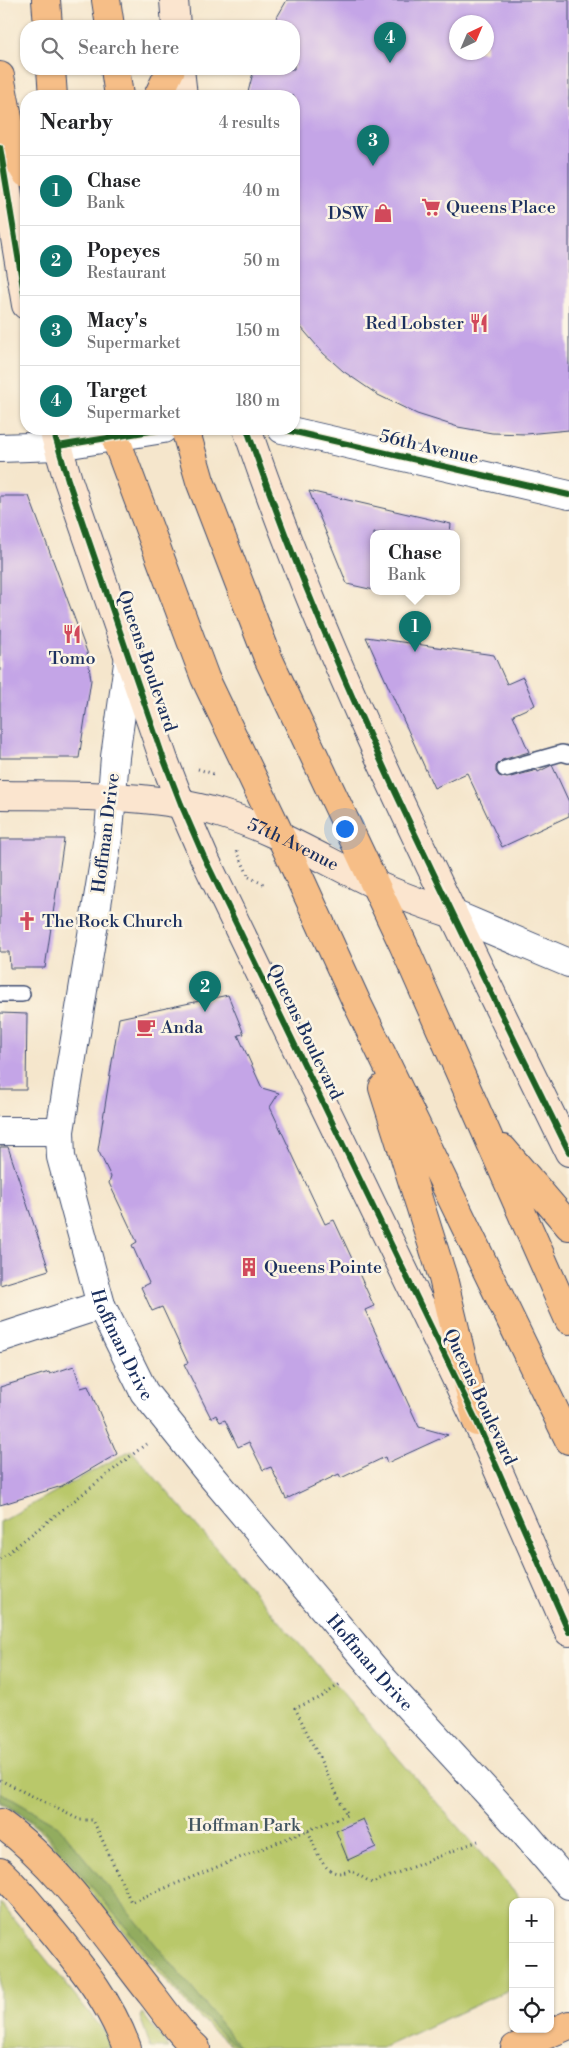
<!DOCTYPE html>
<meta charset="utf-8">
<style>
body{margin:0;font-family:"Libre Bodoni",serif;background:#f6f6f6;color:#202124}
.controls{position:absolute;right:15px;bottom:15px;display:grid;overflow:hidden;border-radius:10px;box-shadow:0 1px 4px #0004}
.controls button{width:45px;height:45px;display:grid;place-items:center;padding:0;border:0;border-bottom:1px solid #e0e0e0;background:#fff;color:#202124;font:25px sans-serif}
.compass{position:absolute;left:449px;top:15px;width:45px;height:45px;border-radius:50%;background:#fff;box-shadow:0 1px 4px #0004;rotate:44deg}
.you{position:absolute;left:344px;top:828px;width:18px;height:18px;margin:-12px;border:4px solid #fff;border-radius:50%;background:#1a73e8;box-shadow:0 0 0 8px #1a73e833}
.badge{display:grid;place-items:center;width:32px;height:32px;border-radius:50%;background:#0f766e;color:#fff;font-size:16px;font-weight:700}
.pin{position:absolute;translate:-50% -41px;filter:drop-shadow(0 1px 2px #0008)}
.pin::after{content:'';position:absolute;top:26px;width:18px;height:15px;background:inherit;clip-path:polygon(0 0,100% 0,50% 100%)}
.popup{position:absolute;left:370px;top:530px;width:90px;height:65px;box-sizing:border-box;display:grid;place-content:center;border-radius:10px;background:#fff;filter:drop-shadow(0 1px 4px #0005);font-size:16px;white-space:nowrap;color:#757577}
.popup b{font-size:19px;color:#202124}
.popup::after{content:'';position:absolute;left:50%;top:100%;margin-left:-10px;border:10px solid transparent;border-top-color:#fff}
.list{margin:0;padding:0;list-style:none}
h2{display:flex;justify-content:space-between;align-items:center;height:65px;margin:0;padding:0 20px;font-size:21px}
h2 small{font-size:16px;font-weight:400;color:#757577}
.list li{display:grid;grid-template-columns:32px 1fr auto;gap:15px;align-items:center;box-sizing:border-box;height:70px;padding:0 20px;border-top:1px solid #e0e0e0}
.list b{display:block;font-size:19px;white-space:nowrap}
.list p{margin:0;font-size:16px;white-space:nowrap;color:#757577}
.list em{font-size:16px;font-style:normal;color:#757577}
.icon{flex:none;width:28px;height:28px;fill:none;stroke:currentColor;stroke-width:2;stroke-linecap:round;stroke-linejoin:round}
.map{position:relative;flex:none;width:569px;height:2048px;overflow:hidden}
.search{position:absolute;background:#fff;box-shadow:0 1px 4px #0004;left:20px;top:20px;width:280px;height:55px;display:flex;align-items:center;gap:12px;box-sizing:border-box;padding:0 18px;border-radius:20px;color:#757577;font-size:19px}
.panel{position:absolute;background:#fff;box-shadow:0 1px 4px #0004;left:20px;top:90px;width:280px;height:345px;border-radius:20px}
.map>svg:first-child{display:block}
.green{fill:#b9c86a;stroke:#6a7c64}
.forest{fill:#92ac5e;stroke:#566e5e}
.building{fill:#c4a5e7;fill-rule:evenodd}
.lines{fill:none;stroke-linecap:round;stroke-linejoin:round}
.lane-casing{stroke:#3c4a6e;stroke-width:18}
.street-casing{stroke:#3c4a6e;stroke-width:30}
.secondary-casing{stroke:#3c4a6e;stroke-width:30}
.primary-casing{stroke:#3c4a6e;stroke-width:30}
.highway-casing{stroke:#3c4a6e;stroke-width:30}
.path{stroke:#3c4a6e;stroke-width:3;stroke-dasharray:1 4;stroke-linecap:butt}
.lane{stroke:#fff;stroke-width:15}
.street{stroke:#fff;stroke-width:28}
.secondary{stroke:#fbe5cf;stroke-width:28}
.primary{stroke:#f6be87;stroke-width:28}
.highway{stroke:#f6be87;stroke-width:28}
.cycleway-casing{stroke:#fcf5e5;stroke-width:9}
.cycleway{stroke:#1b5e20;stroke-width:6}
.labels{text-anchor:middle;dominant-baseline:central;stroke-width:5;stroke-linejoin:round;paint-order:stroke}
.poi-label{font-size:18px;fill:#1b2f5e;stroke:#fcf5e5;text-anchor:start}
.street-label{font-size:18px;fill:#1b2f5e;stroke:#fcf5e5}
.park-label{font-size:18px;fill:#425561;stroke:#fcf5e5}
</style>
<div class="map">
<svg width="569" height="2048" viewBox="0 0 569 2048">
<rect width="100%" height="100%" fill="#fcf5e5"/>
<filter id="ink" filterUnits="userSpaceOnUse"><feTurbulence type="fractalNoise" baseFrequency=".02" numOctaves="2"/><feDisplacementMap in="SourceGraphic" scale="10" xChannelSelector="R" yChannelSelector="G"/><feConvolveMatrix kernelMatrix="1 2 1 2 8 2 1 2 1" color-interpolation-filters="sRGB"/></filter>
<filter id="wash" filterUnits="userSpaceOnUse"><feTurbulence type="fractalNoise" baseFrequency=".0096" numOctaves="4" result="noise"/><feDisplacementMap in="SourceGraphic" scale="20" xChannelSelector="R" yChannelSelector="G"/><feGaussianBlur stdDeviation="1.12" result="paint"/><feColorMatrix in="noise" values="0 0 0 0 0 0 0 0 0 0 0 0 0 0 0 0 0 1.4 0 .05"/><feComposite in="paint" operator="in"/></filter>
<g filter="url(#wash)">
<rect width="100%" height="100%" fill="#f5e6cc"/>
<path class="green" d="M131,1450l392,452h-10v86l-131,60h-146l-24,-18 -26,-27 -76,-87 -66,-82 -23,-19 -21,-12v-281z
M0,1902l107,133 4,13h-111z
M142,2013l27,35h-18l-11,-31z"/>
<path class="forest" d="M0,1792l58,34 183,222 -17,-12 -33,-31 -148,-176 -43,-29z"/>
<g id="blocks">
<path class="building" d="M287,0h282v430l-43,4 -34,-1 -34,-6 -41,-13 -39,-19 -35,-24 -20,-18 -29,-34v-223h-47l7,-27h40v-43h-22zM456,22h30v30h-30z
M309,491l142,33 -1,9h-76v57l-27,-6z
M0,496h29l58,156 4,28 -12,78h-79z
M366,637l128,18 13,29 16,-7 12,28 -22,10 16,37 -27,8 -6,6v6l3,4 8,2 30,-8 1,2 14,-7 17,37v14l-67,31 -35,-74 -33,15z
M0,839h64l-19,129h-35l-1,-16h-9z
M228,995l16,39 -6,1 24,53 17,5 -9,14 55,117 9,-4 40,86 -9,4 54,117 29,8 -61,28 -2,-6 -44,21 -2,-4 -53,25 -15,-32 -8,3 -14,-28 -11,5 -13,-27 -5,2 -4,-7 -5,3 -27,-54 4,-1 -26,-56 -10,4 -11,-24 8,-4 -17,-38 5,-3 -28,-59 2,-6 -13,-27 21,-132z
M0,1013l27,1 -1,76h-26z
M0,1147h8l41,123 -49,15z
M74,1366l7,22 7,-2 29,68 -55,32 -62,19v-118l49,-15 1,2z
M363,1819l13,28 -28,13 -12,-29z"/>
</g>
</g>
<g filter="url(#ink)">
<use href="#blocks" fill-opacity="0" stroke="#3c4a6e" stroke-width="1"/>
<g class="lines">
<g class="lane-casing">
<path id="lane" d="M505,769l57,-16 7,2
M0,994h22"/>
</g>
<g class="street-casing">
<g id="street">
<path d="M282,429l287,66"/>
<path d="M0,448l58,-2 105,-17"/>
<path id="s1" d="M129,656l-14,101 -6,74 -49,300 1,26 40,148 43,87 65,81 173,205 141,153 46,54"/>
<path d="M453,914l116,49"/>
<path d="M0,1131h60"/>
<path d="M0,1338l101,-33"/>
</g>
</g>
<g class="secondary-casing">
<g id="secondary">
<path d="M174,0l2,26"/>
<path d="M180,69l3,27"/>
<path d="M0,147l26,158"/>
<path d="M53,429l15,51 96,280 17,44 23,53 273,565 92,210"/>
<path d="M247,429c85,250 207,486 322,723"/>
<path id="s2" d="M0,795c69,1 153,-2 219,18 55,16 104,47 155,71 26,12 52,21 79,30"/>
</g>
</g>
<g class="primary-casing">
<path id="primary" d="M46,0l2,26
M106,0l4,26
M51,69l2,27
M115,69l4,27
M0,76l15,78 11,19
M158,96l13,-27
M112,429l93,249 76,159 75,164 213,439
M185,429l15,52 68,177 135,286 166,376
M383,1088l60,190 34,144
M503,1149l66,77
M515,2048l54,-23"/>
</g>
<g class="highway-casing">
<path id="highway" d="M0,1823c61,44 105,113 152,172 14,18 27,38 44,53
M0,1872c20,18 36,40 53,60 31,38 57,70 74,116"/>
</g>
<path class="path" d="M198,769l19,6
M237,851l12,26
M249,877l16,8
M0,1559l146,-115
M0,1780l80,40h13l38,82 177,-72c8,19 16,53 42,40l22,13 106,-42
M308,1830l39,-15 -52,-107 25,-10 20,-14"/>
<use href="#lane" class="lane"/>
<use href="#street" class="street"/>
<use href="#secondary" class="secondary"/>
<use href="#primary" class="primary"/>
<use href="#highway" class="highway"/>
<g class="cycleway-casing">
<path id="cycleway" d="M0,147l26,158
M53,429l15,51 96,280 17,44 23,53 273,565 92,210
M247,429c85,250 207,486 322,723
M282,429l287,66
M58,446l105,-17"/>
</g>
<use href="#cycleway" class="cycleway"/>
</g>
</g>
<defs>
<g id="supermarket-bare" transform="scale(1.5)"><path d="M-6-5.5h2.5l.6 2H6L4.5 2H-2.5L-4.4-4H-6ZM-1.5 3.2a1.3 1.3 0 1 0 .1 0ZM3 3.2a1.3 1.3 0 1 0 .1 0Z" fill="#d1495b" stroke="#fcf5e5" stroke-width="2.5" paint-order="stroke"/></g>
<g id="shop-bare" transform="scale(1.5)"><path d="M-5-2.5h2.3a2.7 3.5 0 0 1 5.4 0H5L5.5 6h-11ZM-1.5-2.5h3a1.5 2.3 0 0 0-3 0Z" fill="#d1495b" stroke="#fcf5e5" stroke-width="2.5" paint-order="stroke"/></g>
<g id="restaurant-bare" transform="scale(1.5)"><path d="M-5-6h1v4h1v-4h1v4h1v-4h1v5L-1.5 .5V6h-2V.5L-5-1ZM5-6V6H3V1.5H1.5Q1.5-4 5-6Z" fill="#d1495b" stroke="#fcf5e5" stroke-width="2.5" paint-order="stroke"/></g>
<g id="church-bare" transform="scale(1.5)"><path d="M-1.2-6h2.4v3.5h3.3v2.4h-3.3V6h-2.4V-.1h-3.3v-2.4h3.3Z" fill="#d1495b" stroke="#fcf5e5" stroke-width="2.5" paint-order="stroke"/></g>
<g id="cafe-bare" transform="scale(1.5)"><path d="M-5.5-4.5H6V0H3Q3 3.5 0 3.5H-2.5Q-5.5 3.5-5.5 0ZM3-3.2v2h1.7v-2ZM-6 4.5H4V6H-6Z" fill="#d1495b" stroke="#fcf5e5" stroke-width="2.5" paint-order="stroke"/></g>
<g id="building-bare" transform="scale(1.5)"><path d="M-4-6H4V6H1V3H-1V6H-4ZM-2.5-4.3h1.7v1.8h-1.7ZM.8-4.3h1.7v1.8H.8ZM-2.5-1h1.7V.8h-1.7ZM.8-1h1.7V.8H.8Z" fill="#d1495b" stroke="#fcf5e5" stroke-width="2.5" paint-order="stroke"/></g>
</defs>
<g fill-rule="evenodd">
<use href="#supermarket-bare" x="431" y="207"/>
<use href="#shop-bare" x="383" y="213"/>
<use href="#restaurant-bare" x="479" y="323"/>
<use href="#restaurant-bare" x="72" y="634"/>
<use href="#church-bare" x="27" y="921"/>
<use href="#cafe-bare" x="146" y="1027"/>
<use href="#building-bare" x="249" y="1267"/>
</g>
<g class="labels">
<g class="poi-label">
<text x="446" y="207">Queens Place</text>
<text x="368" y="213" text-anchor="end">DSW</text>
<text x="464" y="323" text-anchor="end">Red Lobster</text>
<text x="72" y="658" text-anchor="middle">Tomo</text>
<text x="42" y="921">The Rock Church</text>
<text x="161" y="1027">Anda</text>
<text x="264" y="1267">Queens Pointe</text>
</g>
<g class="street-label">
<text transform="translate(429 447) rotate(13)">56th Avenue</text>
<text transform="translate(147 661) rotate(71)">Queens Boulevard</text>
<text transform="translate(106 833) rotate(-83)">Hoffman Drive</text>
<text stroke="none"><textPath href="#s2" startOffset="301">57th Avenue</textPath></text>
<text transform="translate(305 1032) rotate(64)">Queens Boulevard</text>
<text stroke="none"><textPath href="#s1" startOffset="704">Hoffman Drive</textPath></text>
<text transform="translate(480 1397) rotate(65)">Queens Boulevard</text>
<text stroke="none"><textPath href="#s1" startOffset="1109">Hoffman Drive</textPath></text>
</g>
<g class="park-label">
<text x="244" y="1825">Hoffman Park</text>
</g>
</g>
</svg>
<div class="controls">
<button>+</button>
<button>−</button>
<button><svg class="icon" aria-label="locate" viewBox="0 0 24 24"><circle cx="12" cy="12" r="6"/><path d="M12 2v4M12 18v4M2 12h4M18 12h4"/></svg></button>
</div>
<svg class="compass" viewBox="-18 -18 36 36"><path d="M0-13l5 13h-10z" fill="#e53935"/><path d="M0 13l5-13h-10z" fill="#757577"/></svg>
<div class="you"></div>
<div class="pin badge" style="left:415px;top:652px">1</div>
<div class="popup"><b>Chase</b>Bank</div>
<div class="pin badge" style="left:205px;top:1012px">2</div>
<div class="pin badge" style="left:373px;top:166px">3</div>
<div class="pin badge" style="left:390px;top:63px">4</div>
<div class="search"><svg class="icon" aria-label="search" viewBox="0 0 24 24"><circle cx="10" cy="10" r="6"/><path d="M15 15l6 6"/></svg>Search here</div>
<section class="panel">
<h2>Nearby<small>4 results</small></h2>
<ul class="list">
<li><span class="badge">1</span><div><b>Chase</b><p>Bank</p></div><em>40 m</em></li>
<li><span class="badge">2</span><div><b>Popeyes</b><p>Restaurant</p></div><em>50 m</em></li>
<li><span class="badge">3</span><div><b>Macy's</b><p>Supermarket</p></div><em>150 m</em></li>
<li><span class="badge">4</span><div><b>Target</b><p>Supermarket</p></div><em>180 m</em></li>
</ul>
</section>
</div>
